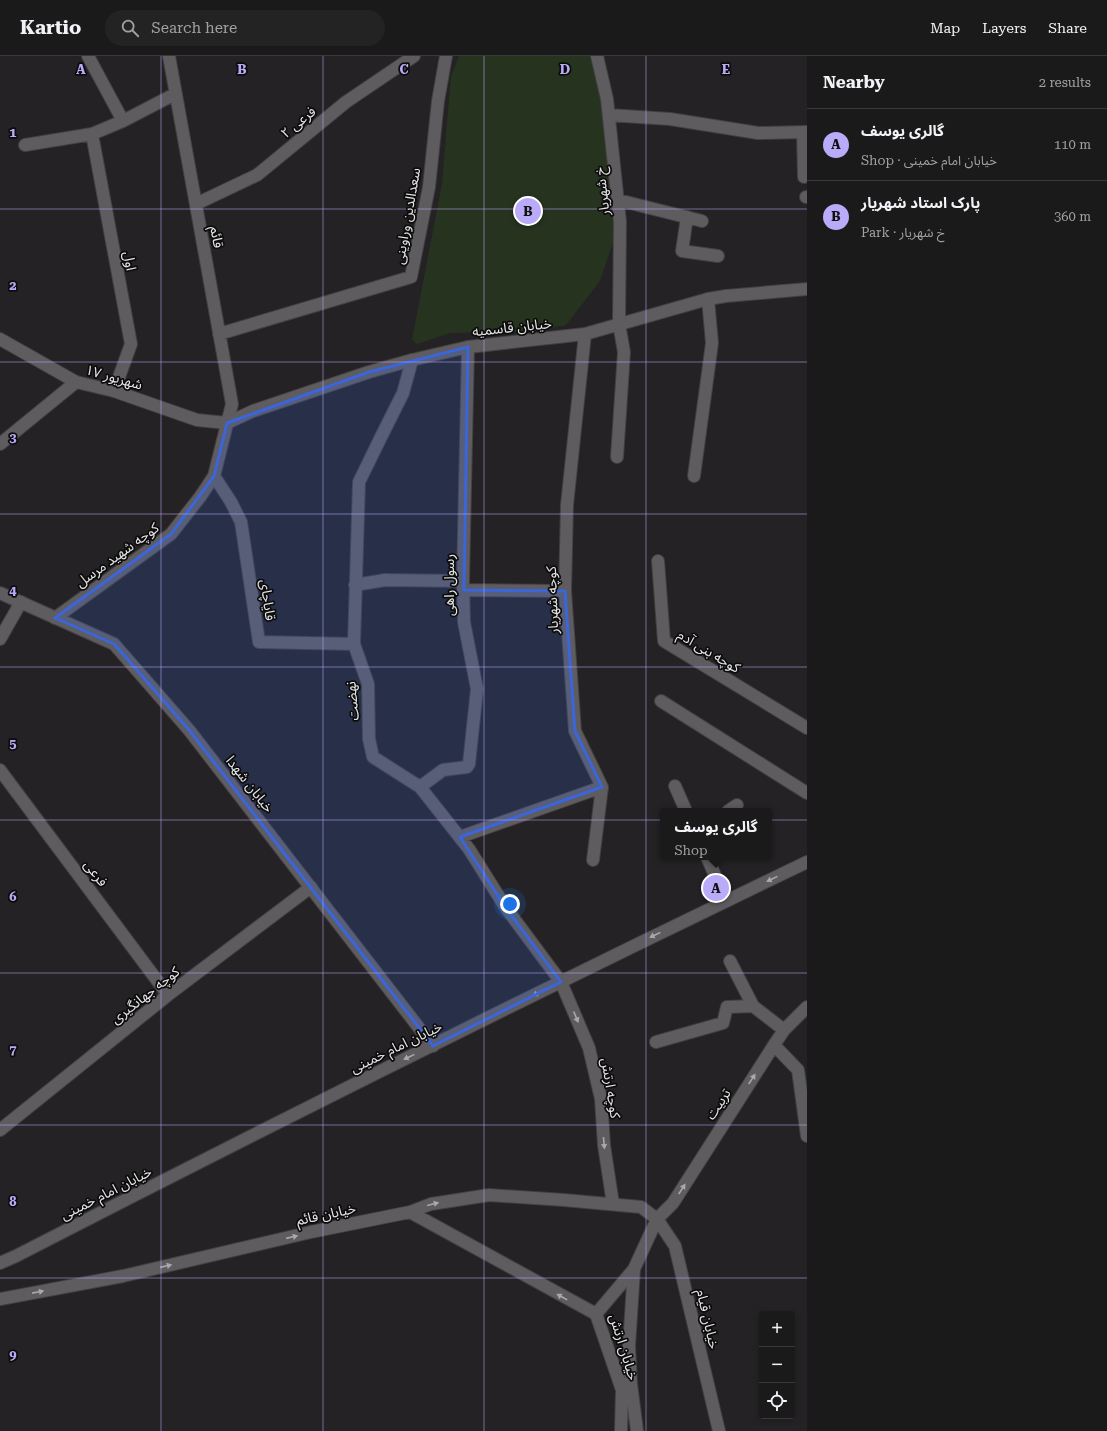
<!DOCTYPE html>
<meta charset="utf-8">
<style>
body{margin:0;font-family:"Roboto Serif","Noto Sans Arabic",serif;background:#242324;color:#f1f3f6}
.controls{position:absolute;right:12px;bottom:12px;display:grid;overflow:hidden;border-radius:4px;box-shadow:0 2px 6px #0003}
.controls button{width:36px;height:36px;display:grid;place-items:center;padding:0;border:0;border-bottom:1px solid #39383a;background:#1b1a1b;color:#f1f3f6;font:20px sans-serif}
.you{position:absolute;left:510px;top:848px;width:14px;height:14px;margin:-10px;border:3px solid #fff;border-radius:50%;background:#1a73e8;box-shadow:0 0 0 6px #1a73e833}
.badge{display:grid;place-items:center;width:26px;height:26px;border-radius:50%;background:#b9abf7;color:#111;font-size:13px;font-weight:700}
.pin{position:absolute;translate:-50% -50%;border:2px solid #fff;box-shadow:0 1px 4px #0006}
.popup{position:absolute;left:660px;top:752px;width:112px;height:52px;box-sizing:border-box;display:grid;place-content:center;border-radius:4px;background:#1b1a1b;filter:drop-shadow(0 1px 3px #0005);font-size:13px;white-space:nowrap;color:#a0a1a3}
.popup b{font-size:15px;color:#f1f3f6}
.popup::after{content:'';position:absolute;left:50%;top:100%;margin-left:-8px;border:8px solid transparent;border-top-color:#1b1a1b}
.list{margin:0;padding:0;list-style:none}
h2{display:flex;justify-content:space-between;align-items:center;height:52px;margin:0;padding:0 16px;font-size:17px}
h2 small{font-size:13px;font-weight:400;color:#a0a1a3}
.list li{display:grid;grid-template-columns:26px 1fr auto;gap:12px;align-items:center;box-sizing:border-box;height:72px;padding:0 16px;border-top:1px solid #39383a}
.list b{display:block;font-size:15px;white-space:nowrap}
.list p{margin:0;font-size:13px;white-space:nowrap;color:#a0a1a3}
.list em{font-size:13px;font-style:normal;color:#a0a1a3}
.icon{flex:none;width:22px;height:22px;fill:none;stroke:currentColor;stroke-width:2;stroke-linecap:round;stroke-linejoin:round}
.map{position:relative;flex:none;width:807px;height:1375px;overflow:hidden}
header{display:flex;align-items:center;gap:24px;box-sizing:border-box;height:56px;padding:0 20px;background:#1b1a1b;border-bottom:1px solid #39383a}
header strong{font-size:19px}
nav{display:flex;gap:22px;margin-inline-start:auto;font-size:14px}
.search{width:280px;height:36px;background:#242324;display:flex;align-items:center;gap:10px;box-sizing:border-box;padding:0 14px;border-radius:22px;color:#a0a1a3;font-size:15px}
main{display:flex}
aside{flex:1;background:#1b1a1b}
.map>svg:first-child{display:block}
.green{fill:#26341f}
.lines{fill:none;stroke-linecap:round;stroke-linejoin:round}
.street-casing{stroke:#414042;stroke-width:14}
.secondary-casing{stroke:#414042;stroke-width:14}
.street{stroke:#5f5c5f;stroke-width:12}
.secondary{stroke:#5f5c5f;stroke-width:12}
.oneway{fill:#aaa8aa}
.marked{fill:#3b65da;fill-opacity:0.2;stroke:#3b65da;stroke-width:3;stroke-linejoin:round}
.grid{fill:none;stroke:#b9abf7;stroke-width:1;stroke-opacity:0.55}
.labels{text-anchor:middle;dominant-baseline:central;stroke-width:3.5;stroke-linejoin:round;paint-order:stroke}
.street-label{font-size:14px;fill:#e7e6e7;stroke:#0d0c0d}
.grid-label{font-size:13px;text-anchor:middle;font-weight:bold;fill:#b9abf7;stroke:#0d0c0d;stroke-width:3.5;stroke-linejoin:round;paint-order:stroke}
</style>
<header>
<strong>Kartio</strong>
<div class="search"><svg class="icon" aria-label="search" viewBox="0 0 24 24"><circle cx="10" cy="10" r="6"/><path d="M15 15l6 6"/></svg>Search here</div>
<nav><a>Map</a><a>Layers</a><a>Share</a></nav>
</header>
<main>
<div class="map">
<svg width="807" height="1375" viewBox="0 0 807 1375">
<rect width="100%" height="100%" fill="#242224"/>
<path class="green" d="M459,0h138l23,166 -20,59 -34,44 -31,6 -85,2 -33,11 -5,-4 30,-156 9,-108z"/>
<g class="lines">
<g class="street-casing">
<path id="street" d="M88,0l35,65
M597,0l10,43 13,123 -1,102 5,28 -7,105
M609,59l61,4 88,14 49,-1
M803,76l1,45
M92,78l39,210 -17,47
M25,89l67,-11 31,-13 52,-27
M806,141h1
M618,144l84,21
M196,148l61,-29 89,-73 68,-46
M687,161l-5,34 36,5
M219,278l192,-57 18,-90 9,-86 8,-45
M585,278l-18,171 -2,86 10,140 27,56 -9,73
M412,304l-9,33 -23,46 -21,43 -5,162 14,40 1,55 4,18 47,30 49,62 37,59 55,74 28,66 12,51 3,46 9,59
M0,388l76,-62
M214,420l17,26 10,20 18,120 95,2
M694,420l18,-133 -4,-44
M658,505l6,80 143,87
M355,529l30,-5 78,1
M464,534l101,1
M55,562l116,-84 29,-37 14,-21 18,-72 -63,-348
M0,583l21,-37
M661,645l146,92
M0,714l168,225
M675,730l11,25
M420,731l23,-17 24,-3 2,-3 8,-75 -13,-67 -1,-41 5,-234
M728,755l9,-6
M460,781l142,-50
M707,801l19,44
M730,905l23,45 31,24
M656,986l67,-19 4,-16 26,-1
M774,989l24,25 9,66
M0,1074l168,-135 143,-108
M410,1156l186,102
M634,1213l-5,77 2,38 6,47
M0,1243l123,-23 188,-44 99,-20 21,-8 58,-9 75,5 77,7 16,12 18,27 44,185
M596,1258l38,-45 23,-50 16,-16 101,-158 10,-15 23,-23
M596,1258l26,76 -1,41"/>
</g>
<g class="secondary-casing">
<path id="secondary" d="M0,283l76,43 38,9 83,29 30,3 26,-12 116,-39 43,-12 56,-13 117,-13 123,-35 18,-3 81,-7
M0,537l114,51 75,86 244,316
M0,1207l16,-7c262,-135 525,-266 791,-394"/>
</g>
<use href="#street" class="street"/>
<use href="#secondary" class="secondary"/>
</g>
<defs><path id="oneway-solid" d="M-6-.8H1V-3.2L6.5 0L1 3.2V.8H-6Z"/></defs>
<g class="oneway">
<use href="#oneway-solid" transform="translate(772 823) rotate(154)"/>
<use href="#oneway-solid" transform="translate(655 879) rotate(154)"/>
<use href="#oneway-solid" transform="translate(538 937) rotate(153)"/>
<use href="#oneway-solid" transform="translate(576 961) rotate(67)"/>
<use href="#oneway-solid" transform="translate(409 1001) rotate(154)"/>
<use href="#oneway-solid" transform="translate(752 1023) rotate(-57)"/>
<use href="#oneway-solid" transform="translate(604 1087) rotate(85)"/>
<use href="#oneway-solid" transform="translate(682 1133) rotate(-57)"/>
<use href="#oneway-solid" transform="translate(433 1148) rotate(-14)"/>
<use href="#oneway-solid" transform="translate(292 1181) rotate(-13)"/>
<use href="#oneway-solid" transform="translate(166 1210) rotate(-13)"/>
<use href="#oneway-solid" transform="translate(38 1236) rotate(-11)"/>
<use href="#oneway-solid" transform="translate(562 1241) rotate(-151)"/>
</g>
<path class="marked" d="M468,291l-4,243 101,1 10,140 27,56 -142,50 46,71 55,74 -128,64 -244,-316 -75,-86 -59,-26 116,-84 43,-58 13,-53 142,-51z"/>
<path class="grid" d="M161,0v1375M323,0v1375M484,0v1375M646,0v1375M0,153h807M0,306h807M0,458h807M0,611h807M0,764h807M0,917h807M0,1069h807M0,1222h807"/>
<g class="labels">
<g class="street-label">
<text transform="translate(298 66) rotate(-40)">فرعی ۲</text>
<text transform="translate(602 135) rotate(-96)">خ شهریار</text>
<text transform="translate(407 160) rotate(-80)">سعدالدین وراوینی</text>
<text transform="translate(217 181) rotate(80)">قائم</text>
<text transform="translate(130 205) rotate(80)">اول</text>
<text transform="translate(512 271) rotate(-6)">خیابان قاسمیه</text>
<text transform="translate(114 321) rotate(16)">۱۷ شهریور</text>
<text transform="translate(117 499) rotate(-36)">کوچه شهید مرسل</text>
<text transform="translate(449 529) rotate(-90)">رسول راهی</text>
<text transform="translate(268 544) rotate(82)">قایاچای</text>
<text transform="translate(552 544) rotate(-92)">کوچه شهریار</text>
<text transform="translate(709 595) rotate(31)">کوچه بنی آدم</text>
<text transform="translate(352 645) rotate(-95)">نهضت</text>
<text transform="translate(250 728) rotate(52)">خیابان شهدا</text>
<text transform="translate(96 817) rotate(53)">فرعی</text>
<text transform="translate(145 939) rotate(-38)">کوچه جهانگیری</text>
<text transform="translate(396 991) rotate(-26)">خیابان امام خمینی</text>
<text transform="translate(611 1032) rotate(81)">کوچه ارتش</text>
<text transform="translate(718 1048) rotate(-57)">تربیت</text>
<text transform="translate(106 1137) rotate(-27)">خیابان امام خمینی</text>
<text transform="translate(326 1158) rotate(-12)">خیابان قائم</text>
<text transform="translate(708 1263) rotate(77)">خیابان قیام</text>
<text transform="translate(624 1291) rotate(73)">خیابان ارتش</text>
</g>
</g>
<g class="grid-label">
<text x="81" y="18">A</text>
<text x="242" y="18">B</text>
<text x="404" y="18">C</text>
<text x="565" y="18">D</text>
<text x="726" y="18">E</text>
<text x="13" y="81">1</text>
<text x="13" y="234">2</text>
<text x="13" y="386">3</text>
<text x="13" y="539">4</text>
<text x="13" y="692">5</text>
<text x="13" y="845">6</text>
<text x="13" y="998">7</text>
<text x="13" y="1150">8</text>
<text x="13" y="1303">9</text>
</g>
</svg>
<div class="controls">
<button>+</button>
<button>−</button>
<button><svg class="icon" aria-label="locate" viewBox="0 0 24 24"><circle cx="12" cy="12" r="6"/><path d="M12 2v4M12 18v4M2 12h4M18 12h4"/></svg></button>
</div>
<div class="you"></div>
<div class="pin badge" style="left:716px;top:832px">A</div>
<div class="popup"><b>گالری یوسف</b>Shop</div>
<div class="pin badge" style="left:528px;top:155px">B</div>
</div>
<aside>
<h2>Nearby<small>2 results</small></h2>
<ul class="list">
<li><span class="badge">A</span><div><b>گالری یوسف</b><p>Shop · خیابان امام خمینی</p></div><em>110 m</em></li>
<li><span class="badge">B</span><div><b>پارک استاد شهریار</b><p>Park · خ شهریار</p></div><em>360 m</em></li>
</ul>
</aside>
</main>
